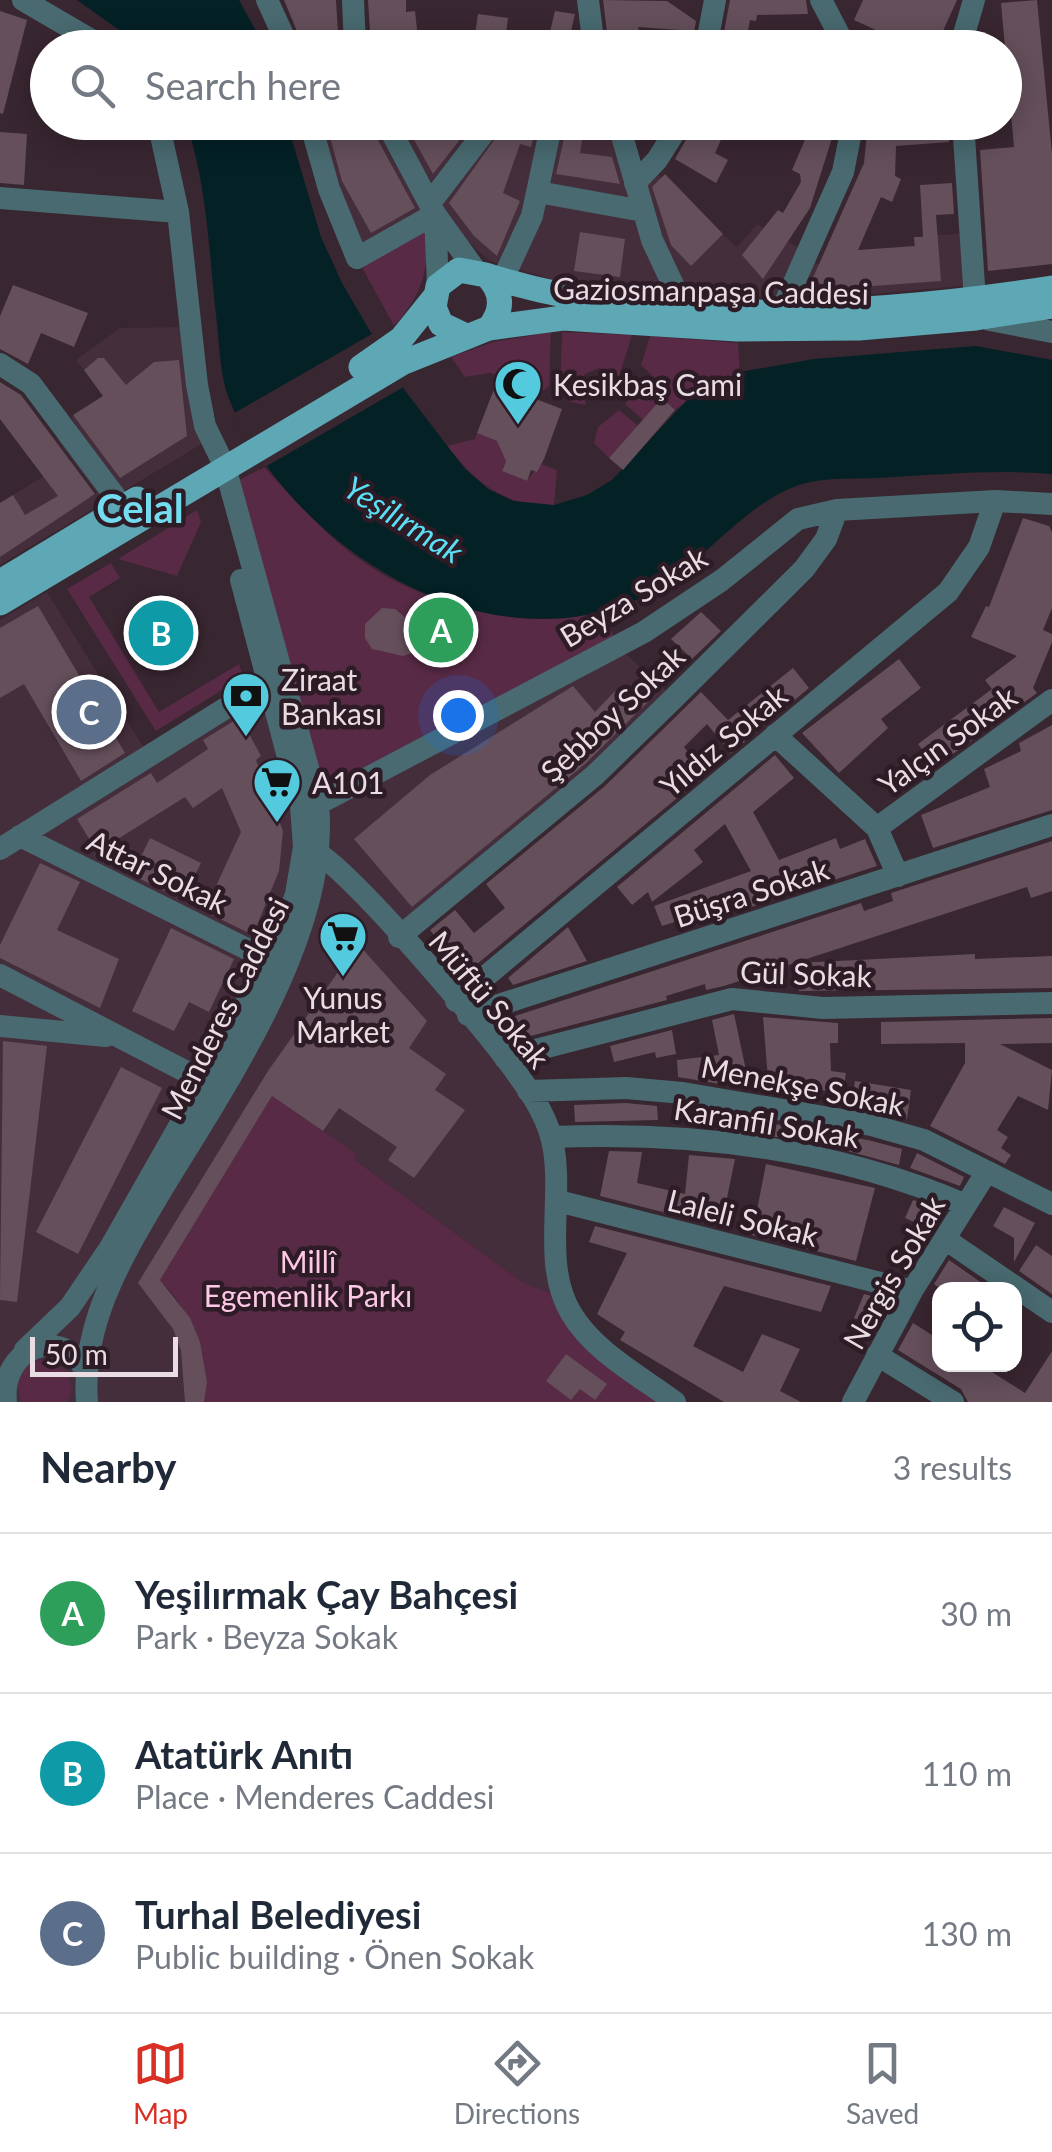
<!DOCTYPE html>
<meta charset="utf-8">
<style>
body{margin:0;font-family:Lato,sans-serif;background:#f6f6f7;color:#1f2937}
.controls{position:absolute;right:30px;bottom:30px;display:grid;overflow:hidden;border-radius:20px;box-shadow:0 5px 25px #0003}
.controls button{width:90px;height:90px;display:grid;place-items:center;padding:0;border:0;border-bottom:2px solid #e0e1e3;background:#fff;color:#1f2937;font:50px sans-serif}
.scale{position:absolute;left:30px;bottom:25px;width:148px;box-sizing:border-box;padding-left:10px;border:5px solid #e9dde3;border-top:0;font-size:28px;line-height:35px;white-space:nowrap;color:#e9dde3;-webkit-text-stroke:8px #2d1c26;paint-order:stroke}
.you{position:absolute;left:458px;top:715px;width:35px;height:35px;margin:-25px;border:8px solid #fff;border-radius:50%;background:#1a73e8;box-shadow:0 0 0 15px #1a73e833}
.badge{display:grid;place-items:center;width:65px;height:65px;border-radius:50%;background:#d93025;color:#fff;font-size:32px;font-weight:700}
.pin{position:absolute;translate:-50% -50%;border:5px solid #fff;box-shadow:0 2px 10px #0006}
.list{margin:0;padding:0;list-style:none}
h2{display:flex;justify-content:space-between;align-items:center;height:130px;margin:0;padding:0 40px;font-size:42px}
h2 small{font-size:32px;font-weight:400;color:#747a83}
.list li{display:grid;grid-template-columns:65px 1fr auto;gap:30px;align-items:center;box-sizing:border-box;height:160px;padding:0 40px;border-top:2px solid #e0e1e3}
.list b{display:block;font-size:38px;white-space:nowrap}
.list p{margin:0;font-size:32px;white-space:nowrap;color:#747a83}
.list em{font-size:32px;font-style:normal;color:#747a83}
.icon{flex:none;width:55px;height:55px;fill:none;stroke:currentColor;stroke-width:2;stroke-linecap:round;stroke-linejoin:round}
.map{position:relative;flex:none;width:1052px;height:1402px;overflow:hidden}
.search{position:absolute;background:#fff;box-shadow:0 5px 25px #0003;left:30px;right:30px;top:30px;height:110px;display:flex;align-items:center;gap:25px;box-sizing:border-box;padding:0 35px;border-radius:55px;color:#747a83;font-size:38px}
.sheet{height:610px;background:#fff}
nav{display:flex;justify-content:space-around;align-items:center;box-sizing:border-box;height:140px;border-top:2px solid #e0e1e3;background:#fff;font-size:28px;color:#747a83}
nav a{display:grid;justify-items:center;gap:5px}
nav .on{color:#d93025}
.map>svg:first-child{display:block}
.built{fill:#452e3b}
.green{fill:#582a46}
.water{fill:#042126}
.pier{fill:#382630}
.building{fill:#644f5b}
.lines{fill:none;stroke-linecap:round;stroke-linejoin:round}
.minor{stroke:#486a70;stroke-width:22}
.major{stroke:#5ea7b4;stroke-width:25}
.labels{text-anchor:middle;dominant-baseline:central;stroke-width:9;stroke-linejoin:round;paint-order:stroke}
.street-label{font-size:30px;fill:#e9dde3;stroke:#2d1c26}
.poi-label{font-size:30px;fill:#e9dde3;stroke:#2d1c26;text-anchor:start}
.park-label{font-size:30px;fill:#fdc8e5;stroke:#2d1c26}
.water-label{font-size:32px;font-style:italic;fill:#5adff5;stroke:#2d1c26}
.district-label{font-size:40px;font-weight:bold;fill:#73dcee;stroke:#2d1c26}
</style>
<div class="map">
<svg width="1052" height="1402" viewBox="0 0 1052 1402">
<rect width="100%" height="100%" fill="#382630"/>
<path class="built" d="M310,123h308l17,59 16,-14 86,79 20,-23 60,34 -2,5 40,17 59,-34v-9l56,-4 4,52 -117,10 -117,2 -185,-17 -65,-19 -22,-19 -111,16z
M191,327l14,115 -205,123v-62l44,-27 25,34 28,-17 -40,-54 19,-14 -5,-8 32,-21 -27,-36 44,-32z
M47,592l102,164 134,-83 333,-28 58,53 -274,239 145,182 18,179 -41,-16 -168,-123 3,-5 -85,-58 -112,184 30,37 10,25 7,40 -3,20h-204v-782z"/>
<path class="green" d="M426,221c4,44 -1,71 -32,105l-37,-68z
M551,332l-2,54 -5,4 -54,-17 -25,4 -14,-20 42,-15z
M562,332l70,3 -13,42 -20,-9 -14,6 -4,10 5,21 -15,-3 -11,-14z
M650,336l88,7 2,29 -37,17 -28,21 -13,-11 -19,21 -18,-16 7,-9 6,4 18,-20 -15,-14z
M619,410l19,16 -29,32 -15,-15 4,-16z
M477,433l22,9 8,15 -5,14 24,10 15,-17 16,6 -3,35c-50,2 -77,-22 -107,-59l28,-7z
M264,467c30,32 60,67 95,92 70,51 162,64 246,51l11,35 -298,159 -88,-319z
M197,510l4,12 -24,54 -59,-17z
M111,563l9,15 -31,19 70,115 80,-48 4,13 -87,54 -89,-142z
M272,1096l85,58 -2,6 167,122 41,16 112,104h-471c6,-49 -11,-87 -44,-122z
M45,1359l22,13 5,18 -5,12h-46l-4,-23 11,-15z"/>
<path class="water" d="M77,0h162l26,47h-122z
M186,123h101l34,114 21,46 61,105 62,81 23,20 25,12 41,4 33,-10 25,-15 76,-81 52,-27 74,-13 162,-13 76,14v114c-58,-5 -116,1 -174,4 -26,1 -57,-1 -82,8 -60,23 -99,87 -160,114 -155,67 -342,-53 -404,-194 -12,-26 -12,-54 -15,-82 -8,-66 -9,-138 -31,-201z"/>
<path class="pier" d="M377,331l30,54 -147,85 -29,-55z"/>
<path class="building" d="M284,0h52l3,48h-35z
M368,0h38v12l9,-1 4,37 -48,-1z
M603,0l64,1 29,20 -5,27h-14l3,-18 -42,-3 6,21h-35z
M730,0h76l2,14 -51,1 -1,6 -6,-1 -4,21 -23,-4z
M863,0h94l-15,33 6,3 -3,12h-30l-61,-28z
M1037,0l15,154v110l-64,7 -8,-121 34,-3 -13,-144z
M0,11l27,9 -24,94 -3,-1z
M555,11l20,3 -8,34h-21z
M478,14l30,4 -4,30h-31z
M333,122h35l47,86 -44,25 -29,-52 -15,-55z
M404,122h67l1,2 -39,50z
M507,122h30l-6,25 -11,-3 -17,49 17,8 -23,55 -23,-20 -25,-33z
M696,122h33l-14,31 13,7 -12,23 -41,-24z
M778,122h59l-27,86 -47,71 -21,-24 36,-45 5,3 18,-31 -1,-8 -8,-4 15,-35z
M868,122h80l1,20 -53,4 -1,30 6,3 -9,23 -11,-5 -23,53 57,-4 -1,-9h9l-3,-52 32,-2 2,31 -18,1 5,66 -108,8 -21,-9 52,-117z
M0,132l27,2 -3,51 -24,-2z
M564,138l18,2 -2,13 32,4 8,27 -64,-10z
M665,174l58,60 -32,32 -20,-21 -19,-58z
M580,232l45,7 -5,38 -46,-6z
M13,285l75,28 -14,34 -33,-14 -13,31 -28,-15v-33z
M98,358h6l22,27 28,-23 25,-2 8,76 -67,42 -47,-63 30,-19 -19,-26z
M0,382l21,13 74,99 -95,63v-54l13,-8 12,20 33,-19 -58,-77z
M496,384l66,25 -18,50 -7,13 -6,-2 -4,11 -25,-10 4,-10 -9,-20 -20,-8z
M662,398l13,12 -52,60 -14,-12z
M1023,518l26,8 3,6v76l-9,22 9,4v8l-19,46 4,5 -102,74 -17,-23 74,-55 -7,-9 32,-24 -46,-19 15,-31 3,1z
M38,606l87,147 -44,28 -57,-97 -24,14v-70z
M382,608l13,1 18,15 8,-3 8,27 -26,8 -31,-7 -7,-11v-14z
M701,612l20,19 -29,28 -21,-20z
M899,659l22,29 -40,31 7,9 -49,45 -37,-40z
M793,668l16,20 -78,65 -24,-29 -23,23 22,27 -235,195 -16,-20 -6,5 -19,-24 25,-20 19,23 31,-25 -19,-24 119,-98 96,-94 27,28z
M573,686l22,26 20,-21 14,14 17,-17 8,8 -69,68 -173,143 -58,-68 76,-64z
M240,717l21,39 -5,4 27,71 -4,40 -26,64 -41,-20 11,-25 -7,-4 25,-54 -19,-44 -29,20 -8,-11 -88,55 -20,-33 74,-46 6,10 51,-34 -5,-9z
M1052,725v85l-119,38 -12,-33 69,-28 -6,-18 37,-18 -2,-8z
M775,755l19,23 -41,34 26,48 57,-22 4,11 25,-10 12,27 -182,59 -4,-8 -29,9 -8,-20 97,-35 -26,-47 -31,26 9,12 -51,40 -4,-10 -16,13 -15,-18z
M150,838l51,25 -18,37 -51,-25z
M1052,841v50l-21,7 -4,-11 -303,99 -18,4 -1,-6 -39,12 1,4 -148,39 -7,-22 349,-114 3,8 29,-10 -2,-8z
M40,863l40,19 -23,48 62,29 -19,49 -100,-50v-13z
M568,927l19,34 -74,24 -5,-7z
M171,928l63,31 -25,53 -20,-10 -15,29 -42,-20z
M358,944l69,77 -18,27 37,26 -11,16 30,20 -51,68 -26,-18 9,-13 -58,-39 -16,23 -51,-35 -112,184 30,38 10,24 7,40 -3,20h-19l-4,-52 -8,-21 -35,-46 130,-212z
M975,954v5l77,-3v32l-253,3 -1,-28z
M734,1014l16,75 -72,-12 -1,-17 42,-5 -7,-35z
M763,1017l75,6v20h-8l1,28 15,2 -3,20 -33,-4 -1,10 -40,-7z
M1052,1018v25l-52,1 52,26 -4,40 -30,-14 -21,34 11,7 -7,11 10,7 -6,9 -75,-38 35,-63v-20l-84,1v-22z
M672,1030l4,24 -20,4 -1,-6 -41,10 -4,-16z
M3,1041l44,5 -30,256 -17,-2z
M121,1067l41,21 -84,166 -42,-22z
M855,1081l56,9 -4,29 -56,-13z
M626,1103l31,3 1,14 -83,2 -1,-17z
M694,1110l174,30 34,9 -3,16 -81,-22 -126,-18z
M609,1151l33,1 -5,31 48,11 4,-39 46,4 -14,68 -121,-31z
M917,1153l47,24 -4,9 -50,-18z
M766,1164l109,24 -19,73 -104,-26z
M913,1200l31,12 -12,18 -27,-12z
M1004,1207l31,16 -21,39v-24l-21,-12z
M595,1226l236,60 -10,26 -97,-26 -31,60 50,26 19,-38 38,15 -20,42 21,11h-77l-104,-62 5,-8 -28,-18 30,-61 -38,-11z
M1036,1245l16,11v38l-33,-23z
M949,1260l43,30h-50l-8,-6z
M864,1294l26,7 -14,26 -22,-9z
M913,1323l27,17v24h39l46,29 27,-42v51h-84l-7,-13 -63,-39z
M566,1354l41,30 -12,16 -15,-11 -9,11 -25,-19z"/>
<g class="lines">
<path class="minor" d="M23,0l82,48
M267,0l22,48
M353,0l2,48
M588,0l6,48
M821,0l25,48
M706,48l9,-48
M960,48l14,-48
M310,122l19,67 28,69 78,-44
M386,122l49,92 41,57
M618,122l34,118 31,66
M963,122l12,178
M635,183l22,-23 24,-38
M538,192l105,19
M0,198l178,14
M430,203l62,-81
M435,214l3,72
M502,281l30,-65 20,-94
M781,312l62,-140 10,-50
M990,320l62,12
M0,364l31,20 92,123
M775,735l102,93 21,48
M318,804l326,-172 78,-52 76,-61 39,-9 158,-9 57,3
M877,828l175,-128
M20,836l249,124
M0,849l277,-173
M310,849c31,9 172,177 197,211 18,24 38,51 45,80 13,55 -11,123 19,173 22,38 69,63 104,89
M399,937l196,-162 79,-77 130,-129 22,-30 11,-29
M0,975l206,107
M456,1001l492,-409 31,-45 16,-46
M468,1015l584,-190
M0,1026l106,10
M505,1058l227,-59 91,9 229,-5
M528,1091l98,-3 57,5 188,32 53,15 128,64
M552,1137c141,-6 284,12 414,68
M558,1201l354,90
M945,1239l107,73
M25,1350l45,-43 40,-59 112,-197 64,-128 10,-29 8,-47 -3,-41 -60,-226
M877,1355l76,47
M6,1402c-6,-53 54,-79 80,-31
M87,1402c-6,-79 35,-145 74,-211 65,-107 170,-259 157,-387l-93,-337 -20,-41 -8,-41 -19,-173 -20,-90
M853,1402l59,-111 74,-118"/>
<path class="major" d="M486,275c167,55 394,40 566,13
M466,336l-25,-12 -7,-17 4,-21 21,-16 27,5c17,16 18,35 3,53
M361,367l40,-28 33,-41
M0,582l137,-83
M0,603l402,-240 87,-35 74,-10 174,11 122,-1 117,-10 76,-12"/>
</g>
<defs>
<g id="mosque-pin" transform="scale(2.5)"><path d="M0 17L-7.5 6A9.5 9.5 0 1 1 7.5 6Z" fill="#54cade" stroke="#2d1c26"/><path d="M3.5-4.9A6 6 0 1 0 3.5 4.9A5 5 0 1 1 3.5-4.9Z" fill="#111"/></g>
<g id="bank-pin" transform="scale(2.5)"><path d="M0 17L-7.5 6A9.5 9.5 0 1 1 7.5 6Z" fill="#54cade" stroke="#2d1c26"/><path d="M-6-4H6V4H-6ZM0-2.3a2.3 2.3 0 1 0 0 4.6a2.3 2.3 0 1 0 0-4.6Z" fill="#111"/></g>
<g id="supermarket-pin" transform="scale(2.5)"><path d="M0 17L-7.5 6A9.5 9.5 0 1 1 7.5 6Z" fill="#54cade" stroke="#2d1c26"/><path d="M-6-5.5h2.5l.6 2H6L4.5 2H-2.5L-4.4-4H-6ZM-1.5 3.2a1.3 1.3 0 1 0 .1 0ZM3 3.2a1.3 1.3 0 1 0 .1 0Z" fill="#111"/></g>
</defs>
<g fill-rule="evenodd">
<use href="#mosque-pin" x="518" y="384"/>
<use href="#bank-pin" x="246" y="696"/>
<use href="#supermarket-pin" x="277" y="782"/>
<use href="#supermarket-pin" x="343" y="936"/>
</g>
<g class="labels">
<g class="street-label">
<text transform="translate(711 290) rotate(1)">Gaziosmanpaşa Caddesi</text>
<text transform="translate(633 596) rotate(-31)">Beyza Sokak</text>
<text transform="translate(612 713) rotate(-43)">Şebboy Sokak</text>
<text transform="translate(723 740) rotate(-40)">Yıldız Sokak</text>
<text transform="translate(947 740) rotate(-36)">Yalçın Sokak</text>
<text transform="translate(158 871) rotate(26)">Attar Sokak</text>
<text transform="translate(751 892) rotate(-18)">Büşra Sokak</text>
<text transform="translate(806 973) rotate(2)">Gül Sokak</text>
<text transform="translate(490 999) rotate(50)">Müftü Sokak</text>
<text transform="translate(224 1008) rotate(-63)">Menderes Caddesi</text>
<text transform="translate(803 1085) rotate(11)">Menekşe Sokak</text>
<text transform="translate(767 1122) rotate(9)">Karanfil Sokak</text>
<text transform="translate(743 1217) rotate(14)">Laleli Sokak</text>
<text transform="translate(893 1272) rotate(-60)">Nergis Sokak</text>
</g>
<g class="poi-label">
<text x="553" y="384">Kesikbaş Cami</text>
<text x="281" y="679">Ziraat<tspan x="281" dy="34">Bankası</tspan></text>
<text x="312" y="782">A101</text>
<text x="343" y="997" text-anchor="middle">Yunus<tspan x="343" dy="34">Market</tspan></text>
</g>
<g class="park-label">
<text x="308" y="1261">Millî<tspan x="308" dy="34">Egemenlik Parkı</tspan></text>
</g>
<g class="water-label">
<text transform="translate(404 519) rotate(32)">Yeşilırmak</text>
</g>
<g class="district-label">
<text x="140" y="508">Celal</text>
</g>
</g>
</svg>
<div class="controls">
<button><svg class="icon" aria-label="locate" viewBox="0 0 24 24"><circle cx="12" cy="12" r="6"/><path d="M12 2v4M12 18v4M2 12h4M18 12h4"/></svg></button>
</div>
<div class="scale">50 m</div>
<div class="you"></div>
<div class="pin badge" style="left:441px;top:630px;background:#2e9e5b">A</div>
<div class="pin badge" style="left:161px;top:633px;background:#0f9aa8">B</div>
<div class="pin badge" style="left:89px;top:712px;background:#5c6f8a">C</div>
<div class="search"><svg class="icon" aria-label="search" viewBox="0 0 24 24"><circle cx="10" cy="10" r="6"/><path d="M15 15l6 6"/></svg>Search here</div>
</div>
<section class="sheet">
<h2>Nearby<small>3 results</small></h2>
<ul class="list">
<li><span class="badge" style="background:#2e9e5b">A</span><div><b>Yeşilırmak Çay Bahçesi</b><p>Park · Beyza Sokak</p></div><em>30 m</em></li>
<li><span class="badge" style="background:#0f9aa8">B</span><div><b>Atatürk Anıtı</b><p>Place · Menderes Caddesi</p></div><em>110 m</em></li>
<li><span class="badge" style="background:#5c6f8a">C</span><div><b>Turhal Belediyesi</b><p>Public building · Önen Sokak</p></div><em>130 m</em></li>
</ul>
</section>
<nav>
<a class="on"><svg class="icon" aria-label="map" viewBox="0 0 24 24"><path d="M3 6l6-2 6 2 6-2v14l-6 2-6-2-6 2zM9 4v14M15 6v14"/></svg>Map</a>
<a><svg class="icon" aria-label="directions" viewBox="0 0 24 24"><path d="M12 3l9 9-9 9-9-9zM9 14v-3h6M13 9l2 2-2 2"/></svg>Directions</a>
<a><svg class="icon" aria-label="saved" viewBox="0 0 24 24"><path d="M7 4h10v16l-5-4-5 4z"/></svg>Saved</a>
</nav>
